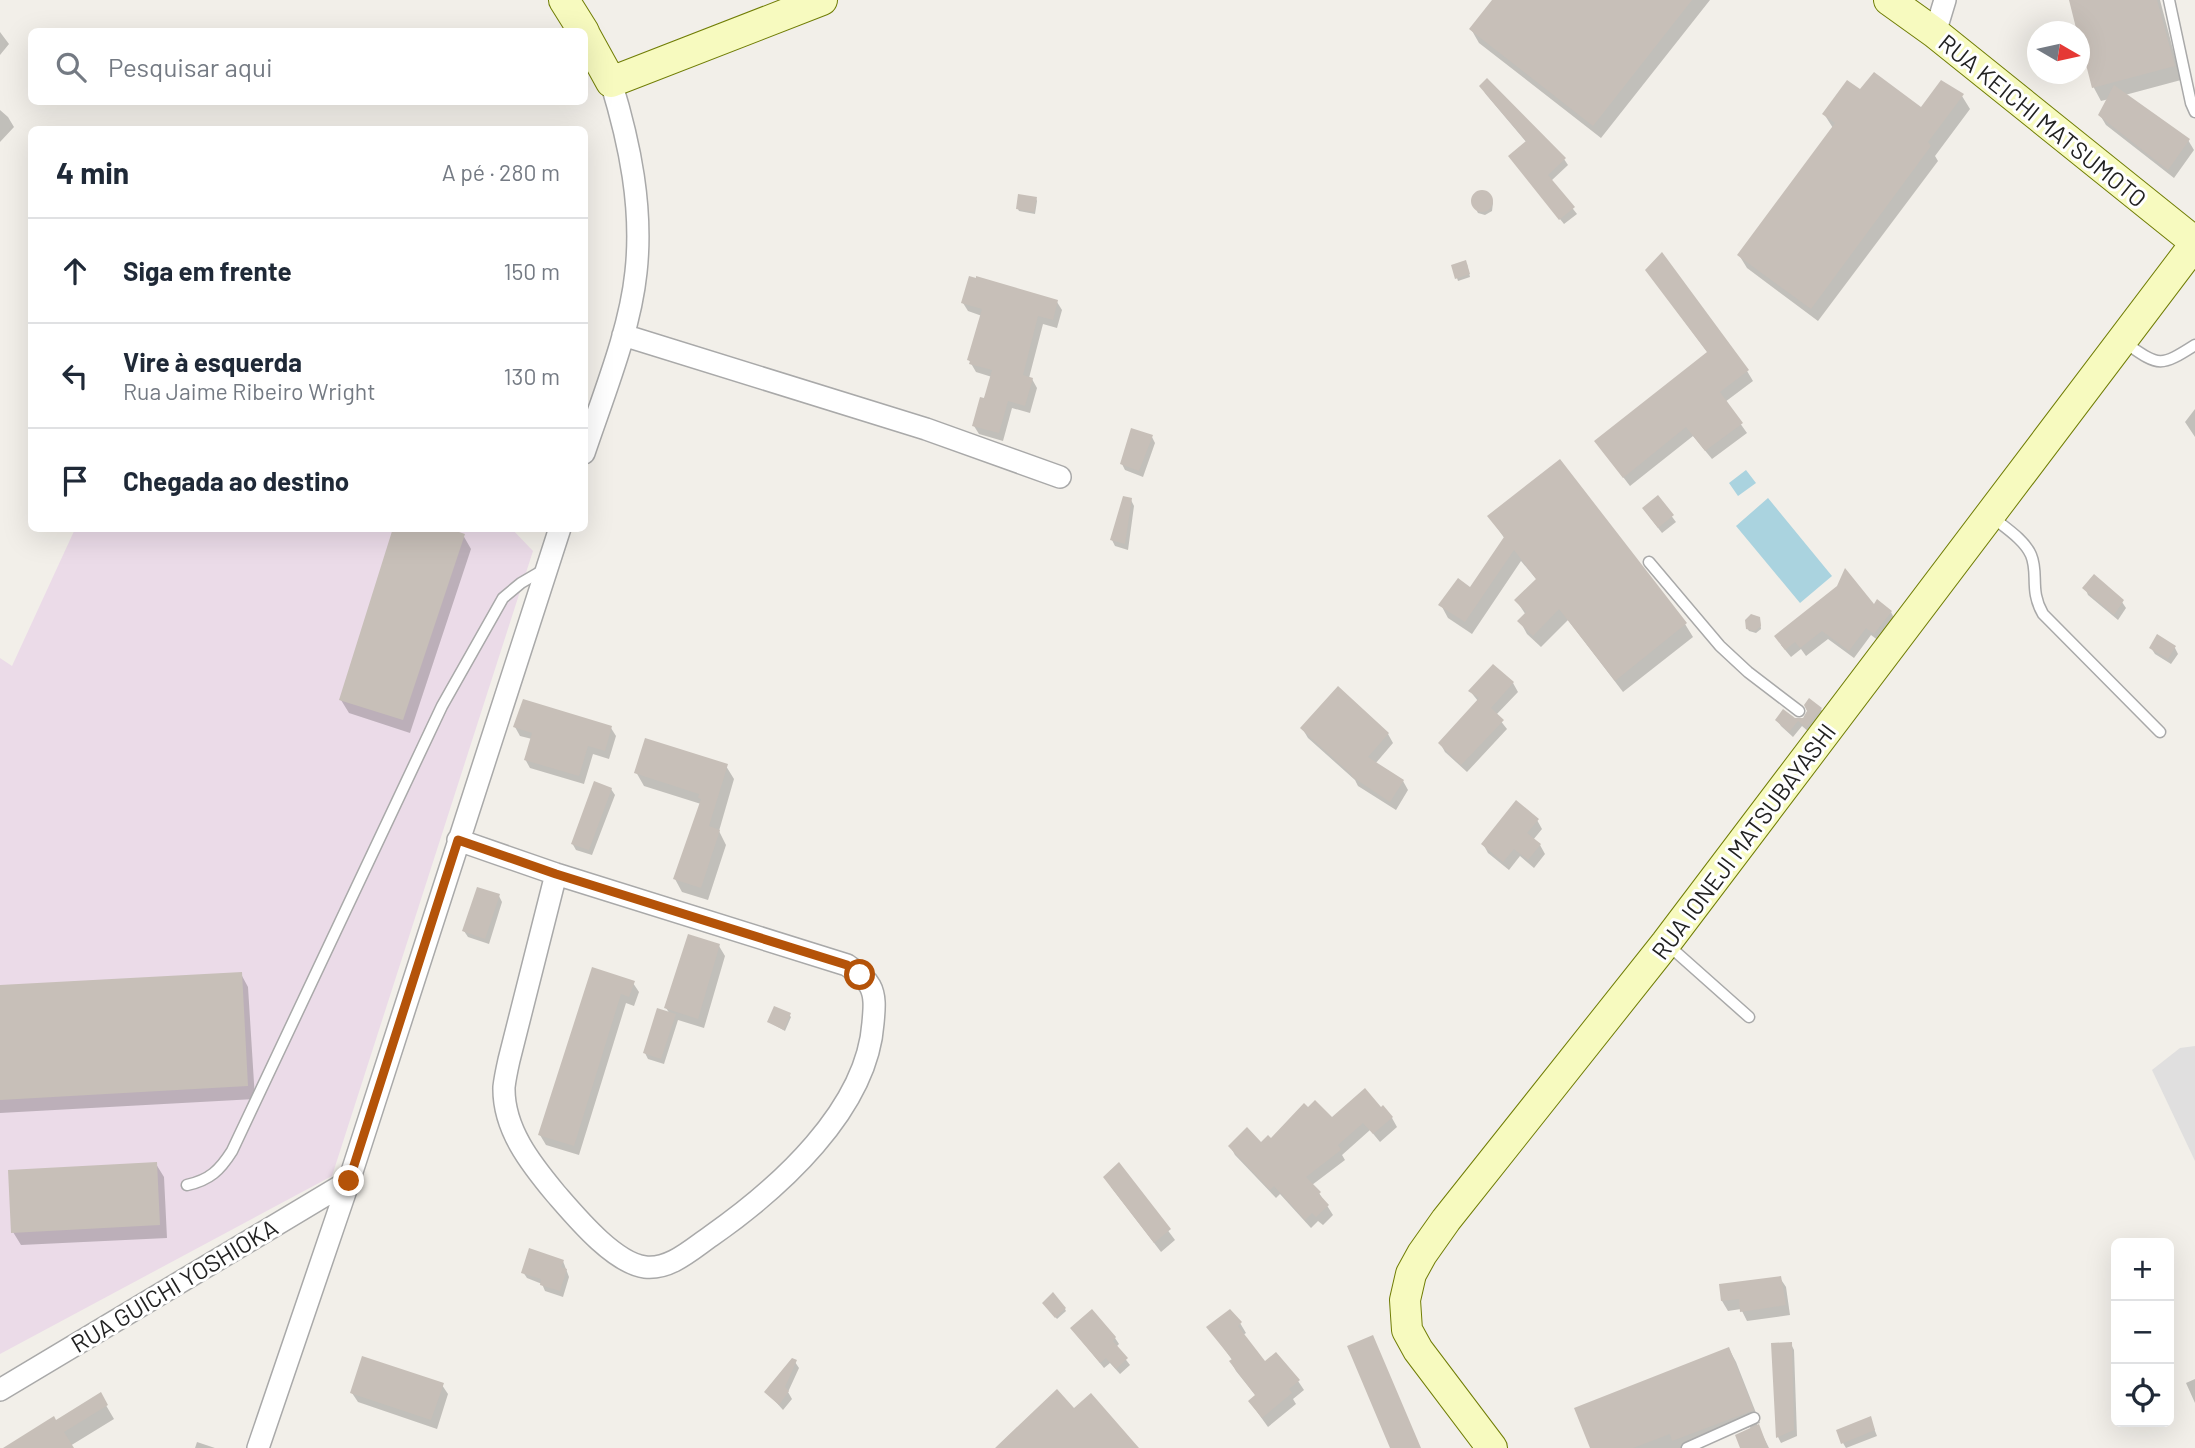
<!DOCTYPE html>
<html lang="pt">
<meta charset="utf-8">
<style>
body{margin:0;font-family:Barlow,sans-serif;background:#f2f2f3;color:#1f2937}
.controls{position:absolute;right:21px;bottom:21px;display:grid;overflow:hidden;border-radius:10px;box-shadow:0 7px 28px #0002}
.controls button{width:63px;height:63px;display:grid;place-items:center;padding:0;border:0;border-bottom:2px solid #e0e1e3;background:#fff;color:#1f2937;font:35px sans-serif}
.compass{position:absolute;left:2027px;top:21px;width:63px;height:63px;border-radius:50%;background:#fff;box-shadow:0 7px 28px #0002;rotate:99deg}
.stop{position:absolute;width:21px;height:21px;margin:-16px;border:5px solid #b45309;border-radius:50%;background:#fff}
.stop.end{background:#b45309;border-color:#fff;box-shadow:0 2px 7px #0008}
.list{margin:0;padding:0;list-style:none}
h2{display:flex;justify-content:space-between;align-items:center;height:91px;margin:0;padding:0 28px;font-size:30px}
h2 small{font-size:23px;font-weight:400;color:#747a83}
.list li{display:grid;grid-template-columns:46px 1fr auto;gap:21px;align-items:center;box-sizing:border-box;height:105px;padding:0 28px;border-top:2px solid #e0e1e3}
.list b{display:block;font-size:26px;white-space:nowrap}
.list p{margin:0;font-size:23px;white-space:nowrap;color:#747a83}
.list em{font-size:23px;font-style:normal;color:#747a83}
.icon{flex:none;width:38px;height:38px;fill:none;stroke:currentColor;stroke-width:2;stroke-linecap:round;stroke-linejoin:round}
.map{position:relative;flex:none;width:2195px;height:1448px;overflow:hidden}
.search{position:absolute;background:#fff;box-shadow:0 7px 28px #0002;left:28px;top:28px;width:560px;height:77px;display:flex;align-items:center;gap:18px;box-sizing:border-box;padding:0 24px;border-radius:10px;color:#747a83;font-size:26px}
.panel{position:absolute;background:#fff;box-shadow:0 7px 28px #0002;left:28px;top:126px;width:560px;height:406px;border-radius:10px}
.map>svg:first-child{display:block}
.residential{fill:#e0dfdf}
.industrial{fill:#ebdbe8}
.water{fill:#aad3df}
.shadow{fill:#0003}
.building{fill:#c7bfb8}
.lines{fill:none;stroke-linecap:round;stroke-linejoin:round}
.lane-casing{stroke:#a9a9a9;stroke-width:13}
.street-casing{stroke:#a9a9a9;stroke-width:24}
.secondary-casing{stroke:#707d05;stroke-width:32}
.lane{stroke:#fff;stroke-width:10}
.street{stroke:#fff;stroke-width:21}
.secondary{stroke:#f7fabf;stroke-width:30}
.route{stroke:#b45309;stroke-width:9}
.labels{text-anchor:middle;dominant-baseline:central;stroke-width:6;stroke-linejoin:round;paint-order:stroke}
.street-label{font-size:24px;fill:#222;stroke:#fff}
</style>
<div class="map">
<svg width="2195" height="1448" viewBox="0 0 2195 1448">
<rect width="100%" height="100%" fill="#f2efe9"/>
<path class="residential" d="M2195,1046v115l-43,-91 28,-22z"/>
<path class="industrial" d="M511,528l22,23 -201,625 -332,178v-696l12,8 63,-137z"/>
<path class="water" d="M1746,470l10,13 -18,13 -9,-13z
M1768,498l64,78 -32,27 -64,-77z"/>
<path class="shadow" d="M1494,0h216l-109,138 -122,-95 -8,-14z
M2070,0h90l21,80 -56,15 63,45 6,10 -20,28 -68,-53 -6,-10 9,-16 -8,2 -7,-13z
M0,32l9,12 -9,11z
M1484,92l80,67 4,6 -17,16 26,33 -13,10 -50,-62 13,-19z
M1861,92l60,17 41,-13 8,13 -35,47 3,5 -120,160 -71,-53 -8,-13 94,-127 -9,-14z
M0,110l8,7 6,10 -14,15z
M1480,191l8,2 5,10 -1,8 -7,4 -7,-2 -6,-11 1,-7z
M1036,198l1,3 -2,13 -16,-3 -1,-2z
M1467,264l3,13 -12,4 -5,-15z
M1647,271l100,100 6,10 -28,21 22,31 -35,26 -19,-23 -63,50 -34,-44 112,-89z
M1057,302l5,8 -5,18 -14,-4 -14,54 3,1 5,9 -7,25 -18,-5 -9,33 -24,-7 -5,-8 18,-49 -16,-5 -7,-12 13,-44 -14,-5 -5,-8z
M2195,409v28l-10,-15z
M1152,437l3,6 -12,34 -18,-7 -3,-6z
M1560,462l125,162 8,13 -70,55 -55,-72 -27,27 -14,-13 -7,-13 6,-6 -10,-15 21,-20 -16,-19 -49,73 -24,-16 -7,-13 29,-15 35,-51 -15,-22z
M1658,498l18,24 -14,11 -14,-18z
M1131,500l3,6 -6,44 -13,-4 -3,-6z
M463,535l8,14 -61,184 -61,-20 -8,-13z
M2085,588l37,14 4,6 -8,12 -30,-25z
M1874,607l17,5 4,8 -16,21 -8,-6 -17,23 -26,-19 -22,17 -5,-7 -10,8 -10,-12z
M1760,621l1,8 -5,4 -7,-2 -2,-3z
M2151,648h24l3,6 -7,10 -16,-10z
M1513,683l5,9 -22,23 11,14 -40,43 -22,-20 -5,-9 38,-42 -8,-10z
M1821,709l3,6 -14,18 -8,-7 -9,11 -12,-11 -4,-6h27z
M515,727l96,1 5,8 -7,23 -16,-5 -9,30 -54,-16 -5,-9 7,-20 -12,-3z
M1302,728l86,6 5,9 -18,21 28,17 5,9 -12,20 -38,-24 -3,-6 -47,-42z
M726,766l8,13 -15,52 7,14 -18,55 -26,-8 -7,-13 26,-75 -57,-18 -8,-14z
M611,789l4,6 -23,60 -16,-5 -4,-7z
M1537,820l5,9 -9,11 7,5 5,9 -11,14 -14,-12 -11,14 -21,-17 -5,-9z
M499,896l3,6 -13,42 -21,-7 -4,-6z
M719,946l6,10 -21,72 -26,-8 -14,44 -16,-5 -3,-6 25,-39 -4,-6z
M593,969l40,14 6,9 -5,14 -8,-3 -47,152 -33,-10 -6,-10z
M241,974l7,13 7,112 -255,14v-126z
M789,1015l2,2 -6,14 -16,-9z
M1392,1118l5,9 -17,15 -10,-12 -28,25 3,5 -33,25 7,8 14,22 -10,10 -5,-4 -7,7 -31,-34 -4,4 -41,-43 -5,-9 31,-2 70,-24z
M156,1164l8,13 3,61 -146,7 -8,-13z
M1119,1165l56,75 -14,12 -50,-65z
M563,1261l6,16 -6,20 -18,-6 -3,-7 -15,-6 -4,-6z
M1780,1278l6,9 4,28 -43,6 -6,-12 -13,2 -6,-10 -1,-15z
M1045,1305l20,4 1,2 -9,8z
M1240,1323l6,10 -3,2 22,28 33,18 6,9 -11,9 3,5 -28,23 -18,-25 6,-6 -20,-25 -5,-9 2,-1 -25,-34z
M1072,1329l43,9 4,6 -3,3 14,18 -10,9 -10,-11 -6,5z
M1791,1344l3,6 3,86 -16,7 -3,-6 -5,-92z
M1729,1349l7,13 24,61 -3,1 12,24h-27l9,-18 -1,-3 -55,21h-103z
M795,1362l4,6 -11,24 4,7 -9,11 -16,-18z
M2195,1379v24l-9,-20z
M442,1385l6,9 -11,35 -79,-27 -6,-9z
M100,1395l14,24 -44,27 2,2h-66l50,-26z
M1870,1418l7,18 -31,12 -3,-5z
M197,1442l18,6h-20z"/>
<path class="building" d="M1492,0h200l-99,126 -124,-97z
M2069,0h88l18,66 -83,22 -12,-47v-9h-3z
M1874,72l47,35 20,-27 23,14 -36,48 3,4 -120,163 -74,-54 98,-132 -13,-9 25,-34 13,9z
M1487,78l79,80 -18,17 27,32 -16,13 -51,-64 18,-15 -47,-55z
M2114,85l76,54 -22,31 -70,-55z
M1471 201a11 11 0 1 1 22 0a11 11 0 1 1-22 0Z
M1018,194l19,3 -3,15 -18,-3z
M1662,252l87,118 -29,22 23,31 -38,28 -19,-24 -63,51 -29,-37 113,-89 -62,-82z
M1466,260l4,14 -15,5 -4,-14z
M969,276l7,2v-2l82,24 -5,20 -15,-4 -15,59 10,3 -8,28 -17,-5 -9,32 -27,-7 8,-29 4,1 8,-28 -23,-6 1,-3 -3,-1 15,-51 -21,-6z
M1131,428l22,7 -14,36 -19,-7z
M1560,459l127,164 -72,58 -56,-72 -26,27 -16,-15 9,-9 -12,-12 22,-21 -22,-29 -49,72 -27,-17 20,-27 12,9 34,-50 -17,-21z
M1658,495l16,20 -16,13 -16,-20z
M1123,496l9,2 -7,46 -15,-4z
M393,528h54l18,6 -62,186 -64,-20z
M1845,568l29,36 3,-5 15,12 -18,23 -8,-6 -17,23 -27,-20 -22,17 -5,-6 -10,8 -11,-14 63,-50z
M2094,574l30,26 -10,15 -32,-27z
M1751,614l9,3 1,9 -6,5 -9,-2 -1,-9z
M2157,634l19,12 -8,13 -19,-11z
M1493,664l21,18 -23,26 13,12 -43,45 -23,-22 41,-45 -11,-7z
M1338,686l51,47 -21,24 36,23 -14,22 -39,-26 1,-1 -52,-47z
M1809,698l13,10 -16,20 -8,-7 -9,11 -14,-12 8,-11 12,9h8l4,-7 -3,-6z
M523,699l89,27 -7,25 -17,-5 -9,30 -55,-16 8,-27 -19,-6z
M645,738l83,26 -19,62 11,4 -19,58 -28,-9 28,-80 -3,-1 1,-4 -65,-21z
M594,781l18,7 -23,62 -18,-6z
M1516,800l23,19 -12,14 14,11 -13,16 -14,-11 -11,13 -22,-18z
M477,887l23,7 -15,45 -23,-8z
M688,934l32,10 -22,75 -34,-11z
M592,967l43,14 -6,16 -8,-3 -47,152 -36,-11z
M242,972l6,114 -248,14v-115z
M774,1006l17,7 -7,17 -17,-8z
M657,1008l19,6 -15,45 -18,-6z
M1365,1088l16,19 2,-2 10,12 -20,17 -10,-11 -25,22 3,5 -35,27 15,15 -2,2 10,11 -13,12 -4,-4 -7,7 -31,-34 -4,4 -42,-44 19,-19 14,15 7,-7 3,3 33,-35 4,4 7,-7 17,17z
M157,1162l3,63 -149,8 -3,-63z
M1119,1162l52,67 -17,14 -51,-66z
M529,1248l35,12 -3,7 6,2 -7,22 -20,-6 1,-6 -20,-6z
M1781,1276l5,29 -46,7 -1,-13 -18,2 -2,-17z
M1053,1292l13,16 -11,10 -13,-15z
M1092,1309l24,28 -3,4 15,17 -12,11 -10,-11 -6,5 -30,-35z
M1230,1309l12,13 -4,4 27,35 11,-9 24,28 -11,9 3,4 -30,25 -14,-17 7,-6 -26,-34 3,-2 -26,-32z
M1373,1335l48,113h-31l-43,-102z
M1792,1342l2,88 -18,8 -5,-95z
M1729,1347l25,63 -82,31 -2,-7 -37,14h-43l-16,-40z
M362,1356l82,27 -13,37 -81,-27z
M792,1358l5,2 -12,27 4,4 -10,14 -15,-13z
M1057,1389l17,19 17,-15 48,55h-144z
M101,1392l7,13 -44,27 10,16h-71l51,-32 2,4z
M1871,1416l4,14 -34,14 -5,-14z
M1759,1424l9,24h-28l-5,-13z"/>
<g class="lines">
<g class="lane-casing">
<path id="lane" d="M2169,0l22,103 4,9
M2124,342c35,24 35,26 71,3
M1991,516c13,11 33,23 40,39 8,19 -2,35 12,59l117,118
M1649,562l71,84 28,26 51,39
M1668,945l81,72
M187,1185c23,-5 33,-15 45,-34l210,-445 61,-108 18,-15 24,-14
M1687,1448l67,-30"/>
</g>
<g class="street-casing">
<path id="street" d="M1935,33l10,-33
M623,335l303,94 134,48
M584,453c19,-57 46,-122 52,-181 7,-64 -6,-128 -25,-190
M458,840l98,34 291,91c8,6 18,12 23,21 6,11 4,25 3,37 -6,87 -95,166 -162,213 -19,13 -41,34 -66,31 -31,-4 -69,-50 -89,-73 -25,-30 -53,-65 -52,-107 1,-9 3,-18 5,-27l47,-186
M0,1390l349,-209
M258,1448l91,-267 211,-653"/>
</g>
<g class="secondary-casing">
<path id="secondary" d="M564,0l20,32
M1889,0l46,33 260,209
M584,33l27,49 211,-82
M1492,1448l-74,-98 -11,-20 -2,-30 6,-26 11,-20 24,-34 220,-277 529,-699"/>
</g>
<use href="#lane" class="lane"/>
<use href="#street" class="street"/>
<use href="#secondary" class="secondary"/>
</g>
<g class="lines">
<path class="route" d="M349,1181l109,-341 98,34 291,91 13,10"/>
</g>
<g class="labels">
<g class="street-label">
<text transform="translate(2043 120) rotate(39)">RUA KEICHI MATSUMOTO</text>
<text transform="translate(1743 841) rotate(-53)">RUA IONEJI MATSUBAYASHI</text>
<text transform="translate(174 1285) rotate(-31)">RUA GUICHI YOSHIOKA</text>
</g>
</g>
</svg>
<div class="controls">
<button>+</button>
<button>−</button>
<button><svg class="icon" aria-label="locate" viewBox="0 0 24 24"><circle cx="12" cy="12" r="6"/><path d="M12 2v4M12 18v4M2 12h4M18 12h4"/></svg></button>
</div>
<svg class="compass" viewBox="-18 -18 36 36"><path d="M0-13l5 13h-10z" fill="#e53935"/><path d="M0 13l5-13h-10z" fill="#747a83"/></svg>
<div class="stop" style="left:860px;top:975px"></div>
<div class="stop end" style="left:349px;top:1181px"></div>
<div class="search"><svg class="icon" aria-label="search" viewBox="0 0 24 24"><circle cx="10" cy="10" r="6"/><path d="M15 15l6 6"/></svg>Pesquisar aqui</div>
<section class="panel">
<h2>4 min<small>A pé · 280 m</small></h2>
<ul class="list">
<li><svg class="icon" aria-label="ahead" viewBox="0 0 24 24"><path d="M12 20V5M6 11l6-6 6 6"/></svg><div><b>Siga em frente</b></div><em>150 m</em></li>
<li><svg class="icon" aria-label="left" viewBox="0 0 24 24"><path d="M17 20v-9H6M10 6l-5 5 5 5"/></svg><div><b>Vire à esquerda</b><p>Rua Jaime Ribeiro Wright</p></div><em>130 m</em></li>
<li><svg class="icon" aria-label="arrive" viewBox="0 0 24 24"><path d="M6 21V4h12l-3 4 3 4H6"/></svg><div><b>Chegada ao destino</b></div></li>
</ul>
</section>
</div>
